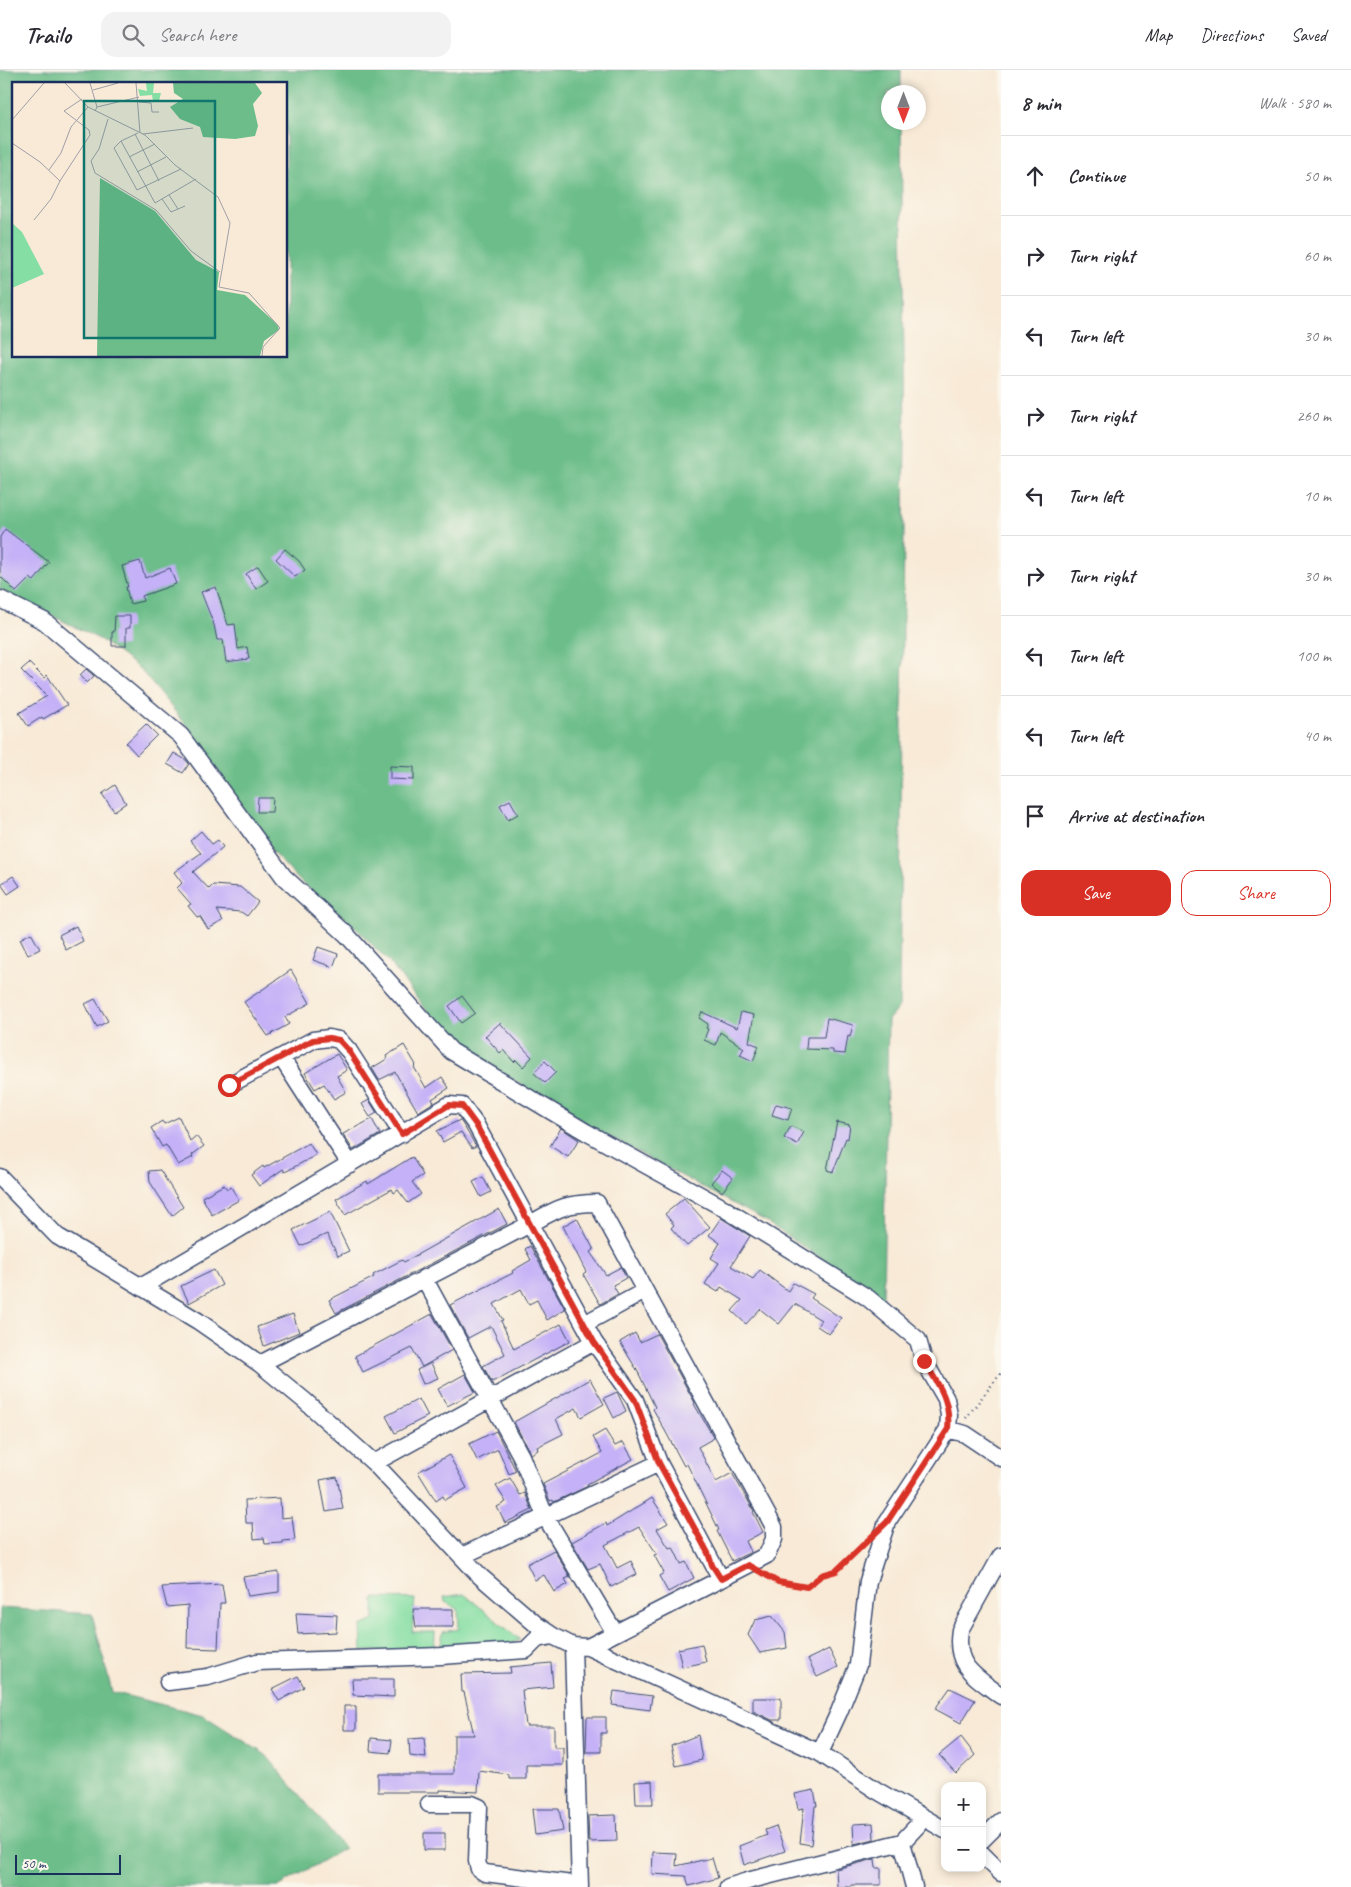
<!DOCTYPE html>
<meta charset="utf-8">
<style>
body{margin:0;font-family:Caveat,sans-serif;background:#f2f2f3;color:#2b2b33}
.controls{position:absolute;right:15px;bottom:15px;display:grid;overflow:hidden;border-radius:10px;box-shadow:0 2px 8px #0003}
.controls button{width:45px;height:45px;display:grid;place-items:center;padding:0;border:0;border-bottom:1px solid #e1e1e2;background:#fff;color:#2b2b33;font:25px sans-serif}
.compass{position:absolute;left:881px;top:15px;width:45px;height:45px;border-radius:50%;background:#fff;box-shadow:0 2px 8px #0003;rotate:180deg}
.scale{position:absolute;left:15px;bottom:12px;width:106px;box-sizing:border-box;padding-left:5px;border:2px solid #1b2f5e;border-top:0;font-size:14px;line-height:18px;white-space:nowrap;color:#1b2f5e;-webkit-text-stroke:4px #fbf7ec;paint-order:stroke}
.stop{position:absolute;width:15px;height:15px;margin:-11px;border:4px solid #d93025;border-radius:50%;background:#fff}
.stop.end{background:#d93025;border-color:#fff;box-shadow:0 1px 5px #0008}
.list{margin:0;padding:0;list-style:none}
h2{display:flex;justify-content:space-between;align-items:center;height:65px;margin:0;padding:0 20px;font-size:21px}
h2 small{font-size:16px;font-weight:400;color:#7c7c81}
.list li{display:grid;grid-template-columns:32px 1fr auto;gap:15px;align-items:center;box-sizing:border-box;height:80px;padding:0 20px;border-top:1px solid #e1e1e2}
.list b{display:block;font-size:19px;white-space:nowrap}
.list em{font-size:16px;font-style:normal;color:#7c7c81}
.actions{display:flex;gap:10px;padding:15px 20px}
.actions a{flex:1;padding:11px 0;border:1px solid #d93025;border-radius:15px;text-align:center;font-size:18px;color:#d93025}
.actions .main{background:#d93025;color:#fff}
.icon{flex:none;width:28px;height:28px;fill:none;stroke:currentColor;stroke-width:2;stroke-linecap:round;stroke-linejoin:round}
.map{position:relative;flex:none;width:1001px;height:1817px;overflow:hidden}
header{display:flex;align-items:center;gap:30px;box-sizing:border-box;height:70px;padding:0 25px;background:#fff;border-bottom:1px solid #e1e1e2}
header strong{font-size:24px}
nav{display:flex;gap:28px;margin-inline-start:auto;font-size:18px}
.search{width:350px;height:45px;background:#f2f2f3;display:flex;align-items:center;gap:12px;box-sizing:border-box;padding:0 18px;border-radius:15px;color:#7c7c81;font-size:19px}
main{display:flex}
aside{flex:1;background:#fff}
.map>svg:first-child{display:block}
.green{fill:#85dea3;stroke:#508680}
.forest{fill:#6cbd89;stroke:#447674;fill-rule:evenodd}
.building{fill:#c4b1f7}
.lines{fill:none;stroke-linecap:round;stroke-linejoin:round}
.minor-casing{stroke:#3c4b70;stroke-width:19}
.path{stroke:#3c4b70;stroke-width:2.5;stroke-dasharray:1 4;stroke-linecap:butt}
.minor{stroke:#fff;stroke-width:16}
.route{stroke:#d93025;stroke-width:6}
.inset-road{fill:none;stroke:#a09fa7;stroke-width:1}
.view{fill:#0f766e;fill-opacity:0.15;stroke:#0f766e;stroke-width:2.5}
.inset-edge{fill:none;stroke:#1b2f5e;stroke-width:2.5}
</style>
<header>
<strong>Trailo</strong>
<div class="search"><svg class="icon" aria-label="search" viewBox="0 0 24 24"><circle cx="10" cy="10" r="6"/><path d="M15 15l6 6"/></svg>Search here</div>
<nav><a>Map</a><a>Directions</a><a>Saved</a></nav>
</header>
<main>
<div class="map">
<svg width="1001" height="1817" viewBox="0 0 1001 1817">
<rect width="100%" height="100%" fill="#fbf7ec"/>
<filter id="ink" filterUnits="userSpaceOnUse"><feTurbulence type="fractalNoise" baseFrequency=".02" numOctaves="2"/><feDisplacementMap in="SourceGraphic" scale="10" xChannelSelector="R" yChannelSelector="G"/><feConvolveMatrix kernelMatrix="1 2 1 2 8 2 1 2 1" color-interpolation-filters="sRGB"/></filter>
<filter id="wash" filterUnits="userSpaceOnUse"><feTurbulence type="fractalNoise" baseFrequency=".0096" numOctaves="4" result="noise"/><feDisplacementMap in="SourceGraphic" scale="20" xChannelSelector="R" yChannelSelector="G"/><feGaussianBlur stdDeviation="1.12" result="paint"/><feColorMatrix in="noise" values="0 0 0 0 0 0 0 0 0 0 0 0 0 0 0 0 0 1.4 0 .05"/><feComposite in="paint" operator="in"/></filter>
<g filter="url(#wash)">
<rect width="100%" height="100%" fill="#f8ead7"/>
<path class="green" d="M464,1524l56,46 -11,4 -69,6 3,-18 16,-3 -1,-20 -13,-7 -1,-5z
M374,1528l41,1 -3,33h23l-1,20 -72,-1 -1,-25 13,-6z"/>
<path class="forest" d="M0,0h901v22h-13v30l13,1 4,315 -6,569 -11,13 -5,280 -121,-81 -175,-94 -129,-79 -33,-38 -35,-45 -38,-39 -50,-41 -29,-30 -81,-121 -52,-63 -39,-29 -44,-22 -57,-28zM14,14h272v272h-272z
M0,1538l92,6 20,78 91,23 63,40 78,93 -66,39h-278z"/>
<g id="blocks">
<path class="building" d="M5,459l44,33 -15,19 -4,-3 -14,14 -16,-16v-39z
M285,479l14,12 6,9 -10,7 -19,-18z
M140,491l5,17 25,-10 6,16 -34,12 1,5 -13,3 -4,-17h2l-6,-21z
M258,496l10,15 -12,8 -10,-15z
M216,517l12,38 7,-1 3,25 9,-2 2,12 -23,3 -3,-22h-6l-3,-15 -13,-33z
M115,546h15v12h-4v18h-14v-14h2z
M29,593l15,15 3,-3 20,30 -24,14 -1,-2 -14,9 -9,-13 28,-17 -26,-26z
M86,599l8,7 -7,7 -7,-8z
M146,654l11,11 -20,20 -11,-12z
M174,683l12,7 3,4 -6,9 -16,-9z
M390,696l24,1v13l-24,-1z
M115,715l11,18 -12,8 -12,-17z
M258,728h15l-1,14h-15z
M510,730l8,14 -10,6 -8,-15z
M201,761l11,13 6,-4 5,7 -30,25 16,17 4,-4 27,2 18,15 -11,14 -6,-4 -24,-2 6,11 -15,8 -8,-13 -3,1 -9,-11 3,-2 -14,-16 5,-5 -8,-11 27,-19 -11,-12z
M13,806l7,10 -12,8 -7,-10z
M76,856l7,15 -17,9 -7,-15z
M31,863l9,16 -12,6 -8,-16z
M318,877l20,7 -5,13 -20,-7z
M291,900l19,33 -25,14 4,7 -21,12 -24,-34z
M462,926l13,17 -14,10 -12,-17z
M95,929l13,22 -11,6 -12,-23z
M702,942l35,16 4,-16 13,3 -5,27 10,4 -6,15 -13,-6 4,-7 -24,-16 -4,13 -12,-5 4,-11 -2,-1 2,-4 -9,-6z
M827,948l26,7 -3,12 -2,-1 -3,18 -12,-1v-3l-27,-1 1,-12h17z
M500,953l32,34 -9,10 -7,-7 -2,2 -11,-12 -3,3 -15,-17z
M404,975l12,20 -2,2 12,21 16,-11 7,11 -17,11 2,3 -16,10 -23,-40 -16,8 -7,-12 15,-9 -1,-3z
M337,984l10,16 -10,6 9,16 -12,7 -10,-15 -9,5 -10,-16z
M545,991l11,11 -11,11 -11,-10z
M369,1030l8,13 -7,4 -8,-13z
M776,1034l16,4 -4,12 -16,-5z
M179,1047l11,24 6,-5 8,10 -12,9 1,2 -15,8 -12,-20 -4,2 -11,-19 11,-7 2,3z
M372,1049l8,15 -27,16 -10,-16z
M460,1050l16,26 -4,2 -11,-16 -18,10 -6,-11z
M837,1052l13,3 -2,14 -2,-1 -13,34 -6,-2z
M791,1056l13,6 -7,13 -13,-7z
M561,1058l18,12 -11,17 -18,-11z
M309,1073l7,12 -31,17 -2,-3 -24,17 -8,-11 12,-9 1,2z
M412,1087l11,18 -11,7 9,12 -13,9 -10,-13 -4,3 -2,-4 -47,26 -9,-16 31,-18 1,3z
M160,1100l23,37 -11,9 -22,-34 -1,-11z
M722,1100l11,8 -11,14 -11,-9z
M483,1107l8,15 -10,5 -8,-15z
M224,1115l3,4 4,-2 8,13 -27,15 -10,-18z
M684,1128l26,29 -23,19 -16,-18 3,-3 -9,-11z
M499,1139l8,15 -171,89 -7,-13 45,-23 -1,-2 29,-15 2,2z
M330,1142l19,39 -11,5 -11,-22 -26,12 -8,-16z
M577,1148l17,32 -4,2 16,23 15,-8 5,11 -13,7 5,9 -18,10 -17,-30 3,-2 -23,-46z
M721,1148l29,18 -19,30 22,13 7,-9 28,21 5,-8 21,11 -3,4 30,20 -12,16 -12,-8 4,-6 -26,-16 -16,20 -19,-15 -14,15 -14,-13 10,-11 -21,-13 -3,5 -13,-8 14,-21 -8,-5 9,-15 -11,-8z
M530,1176l35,63 -18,11 -10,-20 -8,4 -8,-15 -27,15 9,16 -2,1 13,28 47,-25 9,17 -78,41 -9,-16 22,-12 -14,-28 -23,12 -18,-33 63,-32 -1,-2 19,-11 -6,-11z
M214,1200l8,15 -33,18 -8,-17z
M293,1244l6,18 -35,14 -7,-19z
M432,1244l20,36 -30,17 -10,-19 -49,24 -8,-16z
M635,1263l5,9 17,-8 38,69 -1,1 20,34 -16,9 18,35 16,-9 22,38 -1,1 10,20 -17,9 5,11 -19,9 -15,-30 2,-1 -32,-66 -3,2 -16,-30 -15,-27 2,-2 -17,-35 -18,-30z
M431,1293l7,15 -15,6 -6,-14z
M465,1304l10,18 -28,14 -9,-17z
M590,1309l14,25 -23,13 -5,-9 -20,11 7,15 -26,13 1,3 -7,4 -17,-32z
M617,1322l9,19 -12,7 -10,-20z
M419,1329l9,17 -33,17 -9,-17z
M605,1360l10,16 8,-4 10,17 -46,25 1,2 -34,16 -1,-2 -3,1 -7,-17 59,-31 -9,-16z
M496,1361l20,40 -7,3 -11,-25 -21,11 -8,-16z
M449,1385l18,33 -22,12 -2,-4 -7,5 -18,-29z
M337,1407l6,32 -17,3 -6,-32z
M510,1408l10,17 5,-2 7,17 -27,13 -8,-16 9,-5 -10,-16z
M280,1428l1,20 11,-1 3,23 -12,1v2l-18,1 -1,-6 -10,1 -1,-16h-7l-1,-23z
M652,1428l16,25 -11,6 12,19 4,-1 8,17 5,-2 8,16 -26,14 -9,-16 5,-3 -10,-18 3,-1 -18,-27 -34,18 12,23 14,-7 6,13 -26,13 -11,-23 -12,5 -16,-27 34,-19 1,3z
M554,1480l16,27 -5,2 3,5 -14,8 -10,-17 -9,5 -8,-16z
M279,1502v20l-31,4 -5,-19z
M222,1514l3,19h-5l-2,46 -31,-1 1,-43 -21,2 -5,-20z
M413,1539h40v18h-37z
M296,1543l41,2 -1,17 -38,2z
M772,1546l13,16 2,16 -27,5 -12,-18 7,-15z
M702,1574l4,18 -24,5 -4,-18z
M829,1579l9,18 -21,10 -9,-18z
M551,1593l2,24 -31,3 4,36h28v21h9v18h-37v14h-17v-4l-30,-4 -1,21 -38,-2v2h-62v-18h76v-39h20l-10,-43h-2l-1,-18 50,-1 -1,-6z
M298,1606l6,11 -25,14 -7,-12z
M352,1609h42v18l-41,-2z
M950,1618l25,12 -14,23 -26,-14z
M614,1621l38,5 -2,14 -38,-5z
M753,1628h28v22h-9l-19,-9z
M344,1636h12v24h-12z
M587,1647h19v16h-5v19h-15z
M698,1665l4,25 -26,6 -5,-20z
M961,1667l14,18 -19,18 -17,-18z
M371,1668l21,2 -2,13 -20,-2z
M424,1668l2,20 -16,-2 -1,-17z
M652,1711l1,23h-17l-1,-22z
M814,1720l3,16h-2l-4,39 -11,-2 4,-35 -6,1 -3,-15z
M532,1739h27l4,22 -28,4z
M616,1745l1,26 -28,1 -1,-26z
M873,1753l1,16 -20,5 -1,-20z
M776,1756l9,25 -41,14 -5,-19 28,-11 -2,-5z
M424,1763h21v17h-21z
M653,1782l24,1 -1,13 36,-8 6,20 -29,8 -3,-10 -34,-2z
M875,1789l1,9h5v17h-30v2h-14l-1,-18z"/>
</g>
</g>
<g filter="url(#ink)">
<use href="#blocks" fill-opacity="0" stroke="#3c4b70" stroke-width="1"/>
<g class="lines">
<g class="minor-casing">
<path id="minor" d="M0,529l44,22 137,115 103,141 62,57 105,117 135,81 134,74 148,92 50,42 6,21 22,38 3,16 -1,14 -61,93 -19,59 -10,84 -19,47 -19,41
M281,987l69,107
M229,1015l84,-45 16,-2 10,2 10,11 53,83
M0,1107l57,59 141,85 62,43 45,37 69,62 107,114 57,49 15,10 20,10 15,1 232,106 56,37 69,40
M424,1208l97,178 24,60 70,117
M141,1217l308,-182 13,1 14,19 118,217 41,58 24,63 62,116 -133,68
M584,1254l61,-33
M260,1294l270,-140c27,-15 35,-21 67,-21l177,324v12l-7,16 -46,24
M948,1359l17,5 36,24
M374,1393l220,-121
M462,1486l197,-93
M1001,1486l-41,74c-6,37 15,46 41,66
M573,1576l7,241
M168,1612l40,-5 49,-15 184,-6 85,-6 11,-11 16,-3
M429,1734h43l7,3 -2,54 2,8 6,4 95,12
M982,1770l19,-19
M902,1772l12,45
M982,1784l19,19
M728,1817l23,-7 151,-38 16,-17 2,-9"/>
</g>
<path class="path" d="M966,1348l35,-45
M762,1504l16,8 29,5 15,-12 14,-4 27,-25"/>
<use href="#minor" class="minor"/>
</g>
</g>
<g class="lines" filter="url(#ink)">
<path class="route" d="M229,1015l84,-45 16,-2 10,2 10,11 53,83 47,-29 13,1 14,19 118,217 41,58 24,63 49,90 4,12 9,14 27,-14 30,17 29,5 15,-12 14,-4 51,-49 61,-93c3,-29 -10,-45 -24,-68"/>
</g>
<g transform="translate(12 12)">
<rect width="275" height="275" fill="#f8ead7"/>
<path d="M134,1h8l-1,10h8l-2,8h-6l-1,-6 -12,1 -2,-7 9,2zM0,141l10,9 22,42 -32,14z" fill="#85dea3"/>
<path d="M161,1h82l7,10 -9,11 5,22 -3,10 -20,3 -32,-2 -3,-10 -20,-8 -10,-12 13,-8 -9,-6zM88,96l55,33 41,49 23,12 -2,18 28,5 33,30 1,5 -15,11 -4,15h-163z" fill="#6cbd89"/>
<path class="inset-road" d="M53,1l23,24 57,28 30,30 43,32 12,26 -11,64 30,6 31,35 -17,19 -1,9M78,1l7,24M124,1l4,50M81,8l25,-7M127,20l12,1 1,9h7M83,29l2,-4 42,-10M96,37l-9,30 -8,12 4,12 61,37 35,41 29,21M0,38l32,-37M126,51l-17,8 34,62 41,-24M123,52l24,47M131,52l50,-6M109,59l-7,7 23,42 44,-21M0,61l28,19 20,19 -9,18 -17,21M117,75l26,-13M37,88l12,-17 10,-26 17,-20M125,90l29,-15M48,99l30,-46 -1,-5 -25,-19 18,-12M157,113l9,14M150,117l9,13 14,-6"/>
<path class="view" d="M72,19h131v237h-131z"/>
<rect width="275" height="275" class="inset-edge"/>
</g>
</svg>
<div class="controls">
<button>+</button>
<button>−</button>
</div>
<svg class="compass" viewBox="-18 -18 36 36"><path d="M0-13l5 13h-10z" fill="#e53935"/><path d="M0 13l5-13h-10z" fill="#7c7c81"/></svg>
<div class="scale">50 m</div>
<div class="stop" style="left:229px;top:1015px"></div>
<div class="stop end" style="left:924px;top:1291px"></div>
</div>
<aside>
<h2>8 min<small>Walk · 580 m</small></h2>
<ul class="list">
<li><svg class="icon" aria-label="ahead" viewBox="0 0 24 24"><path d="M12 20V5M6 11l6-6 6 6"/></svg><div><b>Continue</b></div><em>50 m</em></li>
<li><svg class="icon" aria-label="right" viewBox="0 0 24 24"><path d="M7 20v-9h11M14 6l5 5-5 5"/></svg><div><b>Turn right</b></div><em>60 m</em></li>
<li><svg class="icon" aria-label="left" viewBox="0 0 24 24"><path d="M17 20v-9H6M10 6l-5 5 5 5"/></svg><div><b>Turn left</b></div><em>30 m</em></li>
<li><svg class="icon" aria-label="right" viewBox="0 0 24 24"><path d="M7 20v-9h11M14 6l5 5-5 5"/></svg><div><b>Turn right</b></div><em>260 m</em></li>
<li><svg class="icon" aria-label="left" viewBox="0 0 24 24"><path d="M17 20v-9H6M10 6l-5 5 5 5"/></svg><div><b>Turn left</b></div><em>10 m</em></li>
<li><svg class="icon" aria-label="right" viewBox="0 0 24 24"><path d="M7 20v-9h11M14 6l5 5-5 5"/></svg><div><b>Turn right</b></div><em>30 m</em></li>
<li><svg class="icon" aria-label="left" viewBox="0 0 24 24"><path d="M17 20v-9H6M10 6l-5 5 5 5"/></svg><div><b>Turn left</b></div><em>100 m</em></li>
<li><svg class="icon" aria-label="left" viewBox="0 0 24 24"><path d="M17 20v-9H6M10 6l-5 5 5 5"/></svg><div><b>Turn left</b></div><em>40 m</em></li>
<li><svg class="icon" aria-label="arrive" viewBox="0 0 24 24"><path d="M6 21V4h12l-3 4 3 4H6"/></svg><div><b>Arrive at destination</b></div></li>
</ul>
<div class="actions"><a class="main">Save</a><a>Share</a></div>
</aside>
</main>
